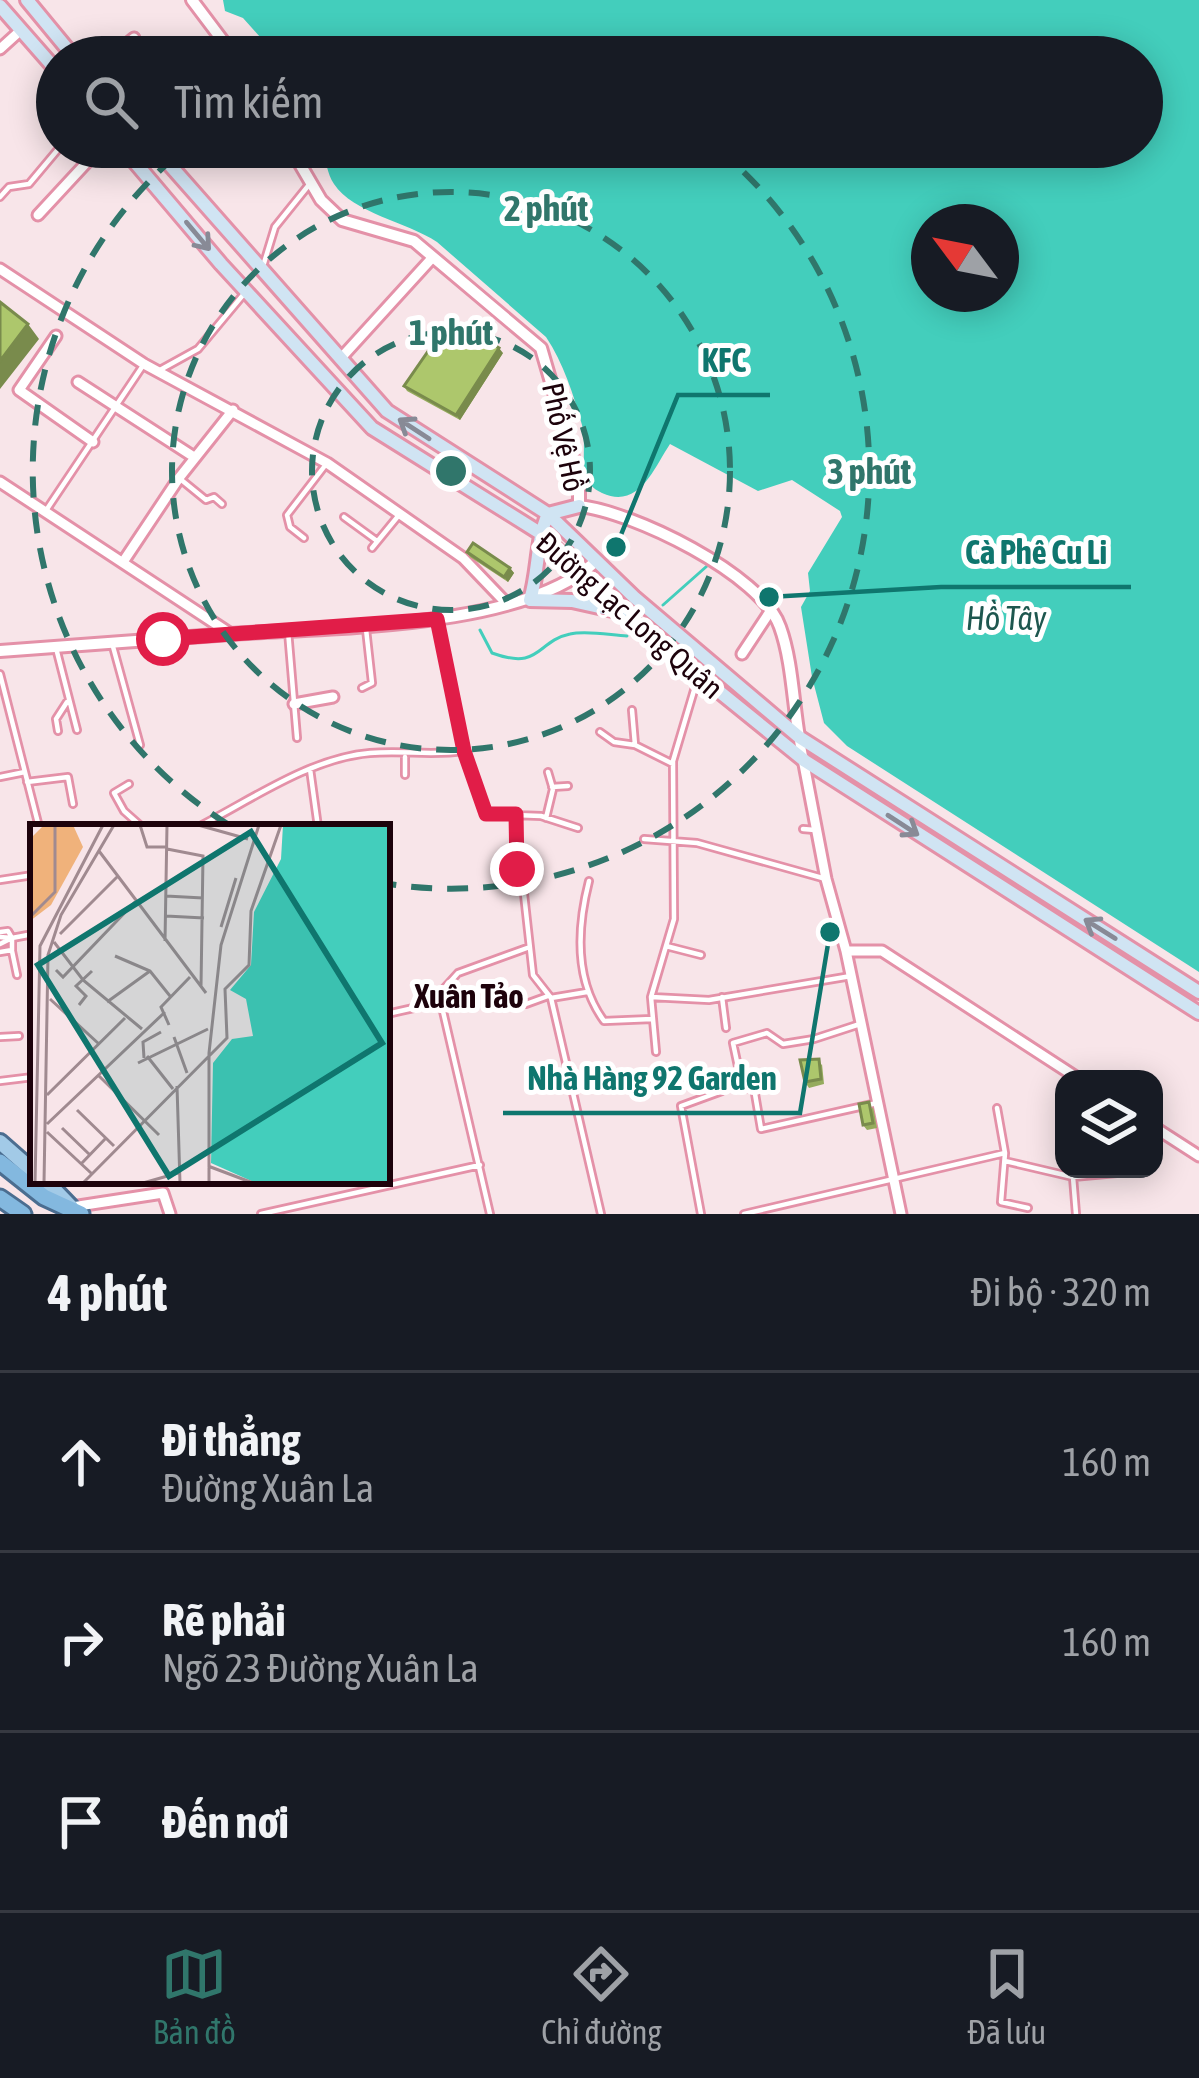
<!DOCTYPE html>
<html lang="vi">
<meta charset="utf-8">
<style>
body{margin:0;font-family:"Asap Condensed",sans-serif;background:#20242c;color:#f1f3f6}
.controls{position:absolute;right:36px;bottom:36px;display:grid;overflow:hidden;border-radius:24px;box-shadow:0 6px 30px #0003}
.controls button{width:108px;height:108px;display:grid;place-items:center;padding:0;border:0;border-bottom:3px solid #363941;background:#171b24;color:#f1f3f6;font:60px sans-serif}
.compass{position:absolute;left:911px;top:204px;width:108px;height:108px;border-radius:50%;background:#171b24;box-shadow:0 6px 30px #0003;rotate:302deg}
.stop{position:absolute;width:36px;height:36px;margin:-27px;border:9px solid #e11d48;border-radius:50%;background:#fff}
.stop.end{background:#e11d48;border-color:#fff;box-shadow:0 3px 12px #0008}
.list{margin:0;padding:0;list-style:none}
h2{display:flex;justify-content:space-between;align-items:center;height:156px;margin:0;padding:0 48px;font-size:51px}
h2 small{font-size:39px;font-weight:400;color:#9ea1a6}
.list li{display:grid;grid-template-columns:78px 1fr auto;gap:36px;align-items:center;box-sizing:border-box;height:180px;padding:0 48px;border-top:3px solid #363941}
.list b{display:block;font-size:45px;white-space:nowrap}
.list p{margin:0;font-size:39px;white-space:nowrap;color:#9ea1a6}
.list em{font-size:39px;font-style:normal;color:#9ea1a6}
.icon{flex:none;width:66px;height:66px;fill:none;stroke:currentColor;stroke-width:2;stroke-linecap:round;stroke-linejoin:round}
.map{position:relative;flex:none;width:1199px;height:1214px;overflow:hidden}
.search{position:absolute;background:#171b24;box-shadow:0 6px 30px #0003;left:36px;right:36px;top:36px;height:132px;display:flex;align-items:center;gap:30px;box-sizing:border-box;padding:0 42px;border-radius:66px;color:#9ea1a6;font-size:45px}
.sheet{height:696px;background:#171b24}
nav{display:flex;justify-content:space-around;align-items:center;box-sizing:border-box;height:168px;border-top:3px solid #363941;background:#171b24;font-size:33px;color:#9ea1a6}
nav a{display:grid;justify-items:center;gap:6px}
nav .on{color:#30766b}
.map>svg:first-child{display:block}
.water{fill:#43cebc;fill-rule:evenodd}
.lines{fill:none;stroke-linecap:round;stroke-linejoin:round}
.stream{stroke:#43cebc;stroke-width:3}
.service-casing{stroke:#e491a8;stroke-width:10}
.minor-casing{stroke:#e491a8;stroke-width:15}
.tertiary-casing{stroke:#e491a8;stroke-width:16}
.secondary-casing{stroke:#e491a8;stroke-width:18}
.primary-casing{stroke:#4b6d90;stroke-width:20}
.trunk-casing{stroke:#4b6d90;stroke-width:21}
.service{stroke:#fff;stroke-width:4.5}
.minor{stroke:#fff;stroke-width:9}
.tertiary{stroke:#fff;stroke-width:10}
.secondary{stroke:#d0e4f3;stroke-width:12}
.primary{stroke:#a2cae7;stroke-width:14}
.trunk{stroke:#83b8df;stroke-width:15}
.wall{fill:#95ab5d}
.shaded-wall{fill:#798b4c}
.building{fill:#adc76c;stroke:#798b4c;stroke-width:3}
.oneway{stroke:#888a96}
.route{stroke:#e11d48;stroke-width:15}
.ring{fill:none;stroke:#30766b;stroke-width:6;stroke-dasharray:21 15}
.labels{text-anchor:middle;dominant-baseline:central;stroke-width:10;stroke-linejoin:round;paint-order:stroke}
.street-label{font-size:30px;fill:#1d020b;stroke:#fff}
.water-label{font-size:33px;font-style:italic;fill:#1e574f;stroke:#fff}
.neighbourhood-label{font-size:33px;font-weight:bold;fill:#1d020b;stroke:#fff}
.inset-road{fill:none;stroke:#a08a90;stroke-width:3}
.view{fill:#0f766e;fill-opacity:0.15;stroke:#0f766e;stroke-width:6}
.inset-edge{fill:none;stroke:#1d020b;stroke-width:6}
.centre{fill:#30766b;stroke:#fff;stroke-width:6}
.ring-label{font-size:36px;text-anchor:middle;font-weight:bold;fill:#30766b;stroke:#fff;stroke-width:10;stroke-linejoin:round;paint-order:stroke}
.leader{fill:none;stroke:#0f766e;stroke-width:4.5}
.callout-dot{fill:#0f766e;stroke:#fff;stroke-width:4.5}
.callout-label{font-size:33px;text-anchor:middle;font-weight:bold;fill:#0f766e;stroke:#fff;stroke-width:10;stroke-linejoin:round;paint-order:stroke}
</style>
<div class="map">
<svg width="1199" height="1214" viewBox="0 0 1199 1214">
<rect width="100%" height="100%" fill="#f8e5e9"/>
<path class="water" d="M223,0h976v972l-352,-226 -23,-23 -12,-46 -11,-70 9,-16 -2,-18 34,-56 -2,-6 -48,-31 -34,11 -88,-47c-16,24 -31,66 -68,49 -9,-4 -16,-11 -17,-21 -3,-15 1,-31 -3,-47 -8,-29 -19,-63 -36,-88l-109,-95c-30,-20 -84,-29 -103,-58 -7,-10 -8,-25 -13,-37h821v-90h-864l-35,-39 -18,-7zM929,222h72v72h-72z"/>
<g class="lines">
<path class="stream" d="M663,605l44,-39
M480,630l12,23c49,18 44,-12 78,-19 16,-4 40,1 57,2"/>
<g class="service-casing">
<path id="service" d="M0,197l9,-10 20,-3 31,-37
M264,263l11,-36 33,-41
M160,370l38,-21 45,-54
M179,478l27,22 8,-3 8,7
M45,512l97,-145
M344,517l33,24
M304,538l-14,-11 -3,-12 40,-52
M372,548l27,-33
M437,619l27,132 22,63 55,2 37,12
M288,631l9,107
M112,643l28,102
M56,648l21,82
M0,674l39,153
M362,688l10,-5 -6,-54
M632,710l3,35 38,19
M58,731l-2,-12 11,-17
M600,732l14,10 21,3
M405,757v18
M310,769l8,58
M0,777l25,-5
M27,782l41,-5 5,27
M129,784l-15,9 10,18 18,16
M552,787l16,-1
M516,814l1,55 5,7 11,99 18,23 50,216
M546,818l7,-29 -5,-17
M198,827c53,-27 112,-69 172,-74 33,-3 61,3 94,-2
M803,829l12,1
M644,839l53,4 129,36
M0,880l33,-5
M589,881c-12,47 -15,99 15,140l48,-2
M0,932l8,-1 4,7
M0,937l12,1
M0,944l12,-6
M666,946l35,9
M12,951l5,24
M0,952l12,-2v-12l21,-4
M439,994l51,220
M651,997l58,3 142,-24
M722,997l4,31
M520,998l6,6 22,-8
M551,998l36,-6
M387,1014l31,-7 21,-13 19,-21 69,-25
M0,1037l19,-1
M656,1052l-5,-55 23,-78 -1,-158 25,-84
M740,1076l-7,-33 34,-10 16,11 31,-5 46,-15
M0,1081l33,-4
M743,1089l11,-1 7,41 116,-26
M997,1108l8,45 -4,49 27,6
M1005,1161l68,16 44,-4
M1073,1177l3,37
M261,1214l219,-49
M701,1214l-20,-108 41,-15
M744,1214l261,-61"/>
</g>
<g class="minor-casing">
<path id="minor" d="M0,49l21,-19
M111,57l23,-19
M38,215l63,-68
M0,269l144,95 183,99 136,95 43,45
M56,336l-37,54 74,52
M341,358l92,-101
M78,382l116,75
M0,482l231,152
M123,562l56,-84 54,-68
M742,654l29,-44
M294,704l39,-7
M799,738l27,141 20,72 55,263
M846,951h36l197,128
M1154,1127l45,29
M72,1207l91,-14 7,21"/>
</g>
<g class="tertiary-casing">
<path id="tertiary" d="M192,0l43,57
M290,147l31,53 21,20 72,21 127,107 38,130v28c52,5 183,68 201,121 12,33 13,75 19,110
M0,651c77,-5 153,-12 230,-17 100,-7 290,-4 365,-72"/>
</g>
<g class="secondary-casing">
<path id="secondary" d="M27,0l47,57
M0,6l57,65
M122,147l99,117 151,164 168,105 81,79 184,149 394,252
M154,147l233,264 161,103 86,83 165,140 400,255
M579,506l-31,8c-12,27 -9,57 -18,86l42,1 45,10"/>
</g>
<g class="primary-casing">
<path id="primary" d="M0,1142l33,29
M46,1181l25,26"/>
</g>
<g class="trunk-casing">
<path id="trunk" d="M0,1162l44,35 37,17
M0,1198l23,16"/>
</g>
<use href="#service" class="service"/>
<use href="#minor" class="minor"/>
<use href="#tertiary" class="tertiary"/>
<use href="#secondary" class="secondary"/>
<use href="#primary" class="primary"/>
<use href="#trunk" class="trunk"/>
</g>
<path class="wall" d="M503,353l-43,67 -53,-29 -3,-5z
M467,552l43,16 4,5 -6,9 -38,-25z
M822,1064l2,20 -15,4 -4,-6z
M873,1107l4,21 -10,2 -4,-5z"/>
<path class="shaded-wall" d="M28,324l11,15 -39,50v-28z
M499,348l4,5 -43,67 -4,-5z
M510,568l4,5 -6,9 -4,-5z"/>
<path class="building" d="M0,302l28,22 -28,37z
M451,318l48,30 -43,67 -52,-29z
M473,543l37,25 -6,9 -37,-25z
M819,1059l2,20 -16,3 -5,-22z
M869,1102l4,21 -10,2 -4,-21z"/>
<defs><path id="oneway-shaft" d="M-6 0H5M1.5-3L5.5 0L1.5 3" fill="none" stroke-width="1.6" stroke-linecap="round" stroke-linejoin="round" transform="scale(3)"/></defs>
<g class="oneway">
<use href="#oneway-shaft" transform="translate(198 236) rotate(50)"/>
<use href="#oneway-shaft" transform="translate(414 429) rotate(-147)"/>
<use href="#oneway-shaft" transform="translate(903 825) rotate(33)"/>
<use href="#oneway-shaft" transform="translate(1100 929) rotate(-148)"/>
</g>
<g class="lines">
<path class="route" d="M163,639l274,-20 27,132 22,63h30l1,55"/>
</g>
<g class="ring">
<circle cx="451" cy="471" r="139"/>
<circle cx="451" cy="471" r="279"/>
<path d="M229 825A418 418 0 0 1 185 148M396 57A418 418 0 0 1 506 57M717 148A418 418 0 0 1 389 884"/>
</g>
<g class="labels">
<g class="street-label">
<text transform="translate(564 437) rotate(78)">Phố Vệ Hồ</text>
<text transform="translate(630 615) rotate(41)">Đường Lạc Long Quân</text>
</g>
<g class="water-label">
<text x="1006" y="618">Hồ Tây</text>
</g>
<g class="neighbourhood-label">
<text x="469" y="996">Xuân Tảo</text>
</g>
</g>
<g transform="translate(30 824)">
<rect width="360" height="360" fill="#f8e5e9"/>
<path d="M14,1h29l10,22 -32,58 -21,16v-82z" fill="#f0b27b"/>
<path d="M253,1h107v358h-134l-45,-20 2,-100 19,-24 21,-3 -7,-37 -16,-9 21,-25 3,-53 27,-53z" fill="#43cebc"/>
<path class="inset-road" d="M110,1l7,22h20M168,1l50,14M137,25l36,7 -2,131M69,27l107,142M136,72l37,2M136,92l38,2M0,93l25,-25v-67M191,103l15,-49M30,110l57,-57M135,117l2,-116M24,118l29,38 59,49M85,132l35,15 20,25M26,146l7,7 72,-75M20,175l49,45M77,178l43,-31M49,181l7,-9 -10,-10 16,-15M139,201l-8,-18 29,-30M144,213l13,36M117,232l26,33M114,234l-1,-16 18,-10M108,239l70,-34M69,252l60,59M147,262l3,97M17,271l78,-77M47,286l37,36M17,300l118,-112M32,304l28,27M17,308l44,41M51,340l25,-26M178,342l45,17M5,359l5,-237 63,-121M14,359l4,-228 13,-40 53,-90M53,359l144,-145 -2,-49 24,-24 2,-54 30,-86M113,359l35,-10M179,359v-130l12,-108 38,-120"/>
<path class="view" d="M221,8l131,211 -213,133 -131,-211z"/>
<rect width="360" height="360" class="inset-edge"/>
</g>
<circle cx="451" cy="471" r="18" class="centre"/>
<g class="ring-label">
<text x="546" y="221">2 phút</text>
<text x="451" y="345">1 phút</text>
<text x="869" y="484">3 phút</text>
</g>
<path class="leader" d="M616 547L678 395H770M769 597L941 587H1131M830 932L800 1113H503"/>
<g class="callout-dot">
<circle cx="616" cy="547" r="12"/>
<circle cx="769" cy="597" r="12"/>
<circle cx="830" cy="932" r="12"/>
</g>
<g class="callout-label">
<text x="724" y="372">KFC</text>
<text x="1036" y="564">Cà Phê Cu Li</text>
<text x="652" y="1090">Nhà Hàng 92 Garden</text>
</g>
</svg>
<div class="controls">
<button><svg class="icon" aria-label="layers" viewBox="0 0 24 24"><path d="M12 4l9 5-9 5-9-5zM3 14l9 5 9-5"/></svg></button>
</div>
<svg class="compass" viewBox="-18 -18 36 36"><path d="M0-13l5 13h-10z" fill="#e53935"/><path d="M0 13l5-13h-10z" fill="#9ea1a6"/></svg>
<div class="stop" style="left:163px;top:639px"></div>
<div class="stop end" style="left:517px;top:869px"></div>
<div class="search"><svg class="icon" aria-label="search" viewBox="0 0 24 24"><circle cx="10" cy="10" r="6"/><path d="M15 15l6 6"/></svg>Tìm kiếm</div>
</div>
<section class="sheet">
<h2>4 phút<small>Đi bộ · 320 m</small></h2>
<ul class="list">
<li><svg class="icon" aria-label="ahead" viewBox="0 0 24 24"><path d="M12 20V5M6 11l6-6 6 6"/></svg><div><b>Đi thẳng</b><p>Đường Xuân La</p></div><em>160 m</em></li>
<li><svg class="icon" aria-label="right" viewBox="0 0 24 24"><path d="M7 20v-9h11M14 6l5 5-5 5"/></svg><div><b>Rẽ phải</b><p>Ngõ 23 Đường Xuân La</p></div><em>160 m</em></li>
<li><svg class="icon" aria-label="arrive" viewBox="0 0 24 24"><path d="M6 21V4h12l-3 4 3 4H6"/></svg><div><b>Đến nơi</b></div></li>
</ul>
</section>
<nav>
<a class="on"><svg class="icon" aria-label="map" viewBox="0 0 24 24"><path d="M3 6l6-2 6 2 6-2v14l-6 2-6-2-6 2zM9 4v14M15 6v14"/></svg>Bản đồ</a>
<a><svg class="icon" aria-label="directions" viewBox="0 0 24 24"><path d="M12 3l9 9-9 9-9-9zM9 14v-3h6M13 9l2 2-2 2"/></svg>Chỉ đường</a>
<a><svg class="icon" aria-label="saved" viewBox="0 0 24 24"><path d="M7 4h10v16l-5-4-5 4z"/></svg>Đã lưu</a>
</nav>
